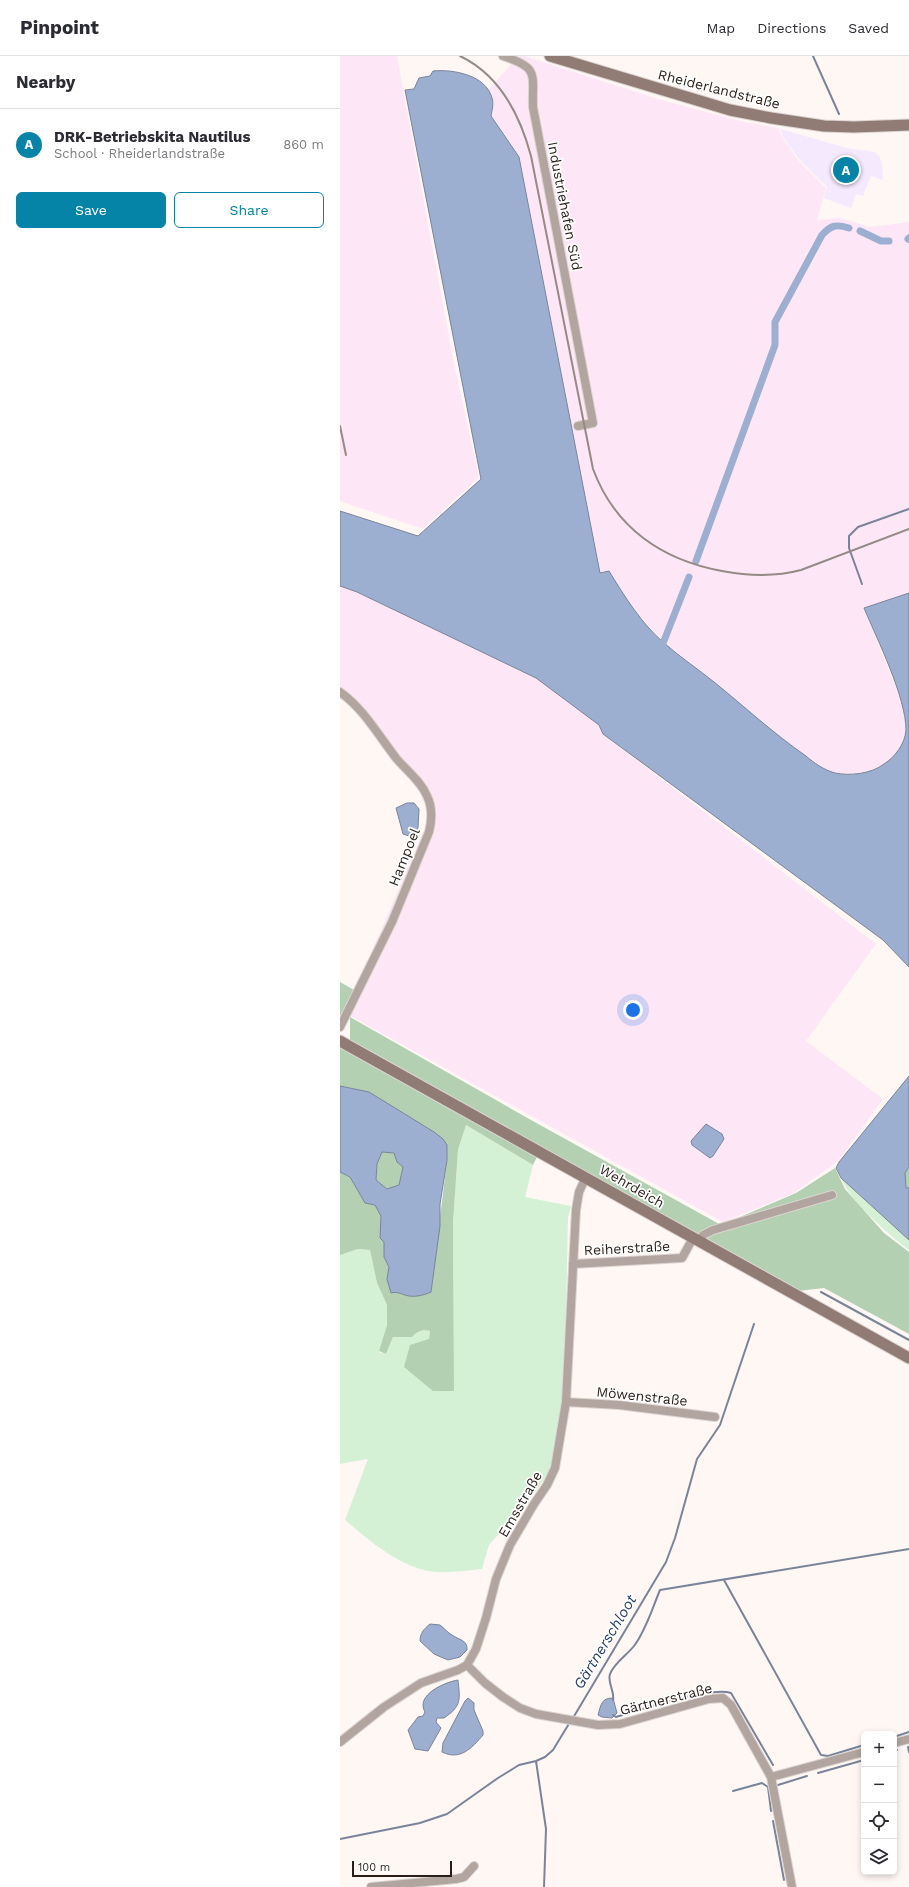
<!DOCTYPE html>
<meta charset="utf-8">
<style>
body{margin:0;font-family:"Work Sans",sans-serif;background:#f7f7f7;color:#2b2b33}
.controls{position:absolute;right:12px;bottom:12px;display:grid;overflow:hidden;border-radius:6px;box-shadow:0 2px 6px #0003}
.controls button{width:36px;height:36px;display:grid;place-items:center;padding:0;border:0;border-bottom:1px solid #e1e1e2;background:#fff;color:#2b2b33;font:20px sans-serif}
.scale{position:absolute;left:12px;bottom:10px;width:100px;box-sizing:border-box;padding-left:4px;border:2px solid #2a1e19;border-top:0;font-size:11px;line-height:14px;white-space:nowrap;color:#2a1e19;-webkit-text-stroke:3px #fff;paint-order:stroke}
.you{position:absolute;left:293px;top:954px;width:14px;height:14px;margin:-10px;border:3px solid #fff;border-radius:50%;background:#1a73e8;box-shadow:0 0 0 6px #1a73e833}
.badge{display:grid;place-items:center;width:26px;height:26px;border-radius:50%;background:#0684a8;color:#fff;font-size:13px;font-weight:700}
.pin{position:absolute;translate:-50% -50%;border:2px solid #fff;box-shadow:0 1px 4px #0006}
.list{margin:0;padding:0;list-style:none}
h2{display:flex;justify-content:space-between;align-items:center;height:52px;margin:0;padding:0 16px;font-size:17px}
h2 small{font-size:13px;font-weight:400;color:#7c7c81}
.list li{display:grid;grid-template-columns:26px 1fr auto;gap:12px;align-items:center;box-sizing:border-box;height:72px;padding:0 16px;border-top:1px solid #e1e1e2}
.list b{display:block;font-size:15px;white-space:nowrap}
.list p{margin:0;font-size:13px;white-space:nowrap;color:#7c7c81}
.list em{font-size:13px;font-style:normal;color:#7c7c81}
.actions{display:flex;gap:8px;padding:12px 16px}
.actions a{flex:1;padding:9px 0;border:1px solid #0684a8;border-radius:6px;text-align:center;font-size:14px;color:#0684a8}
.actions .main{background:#0684a8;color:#fff}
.icon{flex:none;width:22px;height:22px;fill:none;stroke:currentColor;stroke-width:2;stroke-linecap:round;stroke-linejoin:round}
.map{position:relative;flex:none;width:569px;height:1831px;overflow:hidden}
header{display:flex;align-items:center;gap:24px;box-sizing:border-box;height:56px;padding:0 20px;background:#fff;border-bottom:1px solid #e1e1e2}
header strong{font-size:19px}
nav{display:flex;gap:22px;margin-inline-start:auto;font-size:14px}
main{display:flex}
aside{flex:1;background:#fff}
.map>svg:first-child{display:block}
.industrial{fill:#fde7f6}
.education{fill:#f5e9fe}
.green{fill:#d5f1d5}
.forest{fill:#b3d0b3}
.water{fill:#9cafd0;stroke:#7a8499;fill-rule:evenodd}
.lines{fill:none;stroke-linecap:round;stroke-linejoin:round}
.stream{stroke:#7a8499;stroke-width:2}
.canal{stroke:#9cafd0;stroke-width:7}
.street-casing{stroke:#dcd4d1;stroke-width:10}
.secondary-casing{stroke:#dcd4d1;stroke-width:13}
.street{stroke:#b2a59f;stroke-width:8}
.secondary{stroke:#907c74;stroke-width:11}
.rail{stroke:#948a86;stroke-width:2}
.labels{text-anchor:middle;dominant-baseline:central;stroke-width:3.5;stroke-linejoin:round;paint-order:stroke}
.street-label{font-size:14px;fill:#2a1e19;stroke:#fff}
.water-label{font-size:15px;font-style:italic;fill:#253d69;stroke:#fff}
</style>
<header>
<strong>Pinpoint</strong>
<nav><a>Map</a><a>Directions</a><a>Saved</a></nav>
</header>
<main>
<aside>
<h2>Nearby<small></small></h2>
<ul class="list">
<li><span class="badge">A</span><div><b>DRK-Betriebskita Nautilus</b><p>School · Rheiderlandstraße</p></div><em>860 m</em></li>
</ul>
<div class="actions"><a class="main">Save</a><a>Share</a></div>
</aside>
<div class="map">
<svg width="569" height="1831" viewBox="0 0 569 1831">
<rect width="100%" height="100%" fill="#fef7f4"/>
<path class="industrial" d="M0,0h57l57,308 25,113 -56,52 -83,-28z
M179,0h6l133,43 83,22 37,7 4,9 15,22 29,29 -9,32 23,-2 30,9 39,-5v371l-45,15 35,87 4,12 3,23 -2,8 -6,13 -9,10 -13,9 -20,4 -22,-1 -15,-7 -26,-19 -80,-66 -49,-38 -34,-38 -21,-33 -9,1 -81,-416 -28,-41 1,-20 -4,-6z
M0,530l17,6 179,86 63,47 4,9 273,210 -70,97 77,58 -45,62 -44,32 -71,29 -378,-209 81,-187 2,-19 -3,-20 -71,-89 -14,-9z"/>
<path class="education" d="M440,73l67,19 27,4 5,4 3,8 1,16 -12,-4 -8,20 -7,-2 -5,14 -27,-10 3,-11 -29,-29 -15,-21z"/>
<path class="green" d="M126,1069l67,40 -8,32 46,9 -3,12 -3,136 -3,47 -11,66h1l-16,24 -47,54 -7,24c-20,2 -43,6 -62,0 -29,-9 -52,-30 -75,-49l23,-61 -28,5v-209l18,-6 12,1 7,33 10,22v20l-8,27 7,2 7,-17h19c6,-6 10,-8 18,-6l-1,8 25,52 -1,-168 5,-73z
M501,1122l68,62v10c-20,-15 -60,-50 -68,-72z"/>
<path class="forest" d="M0,926l14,8 -12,25h-2z
M10,961l181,103 190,105 75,-32 39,-25 10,21 39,44 25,19v82l-85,-46 -26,3 -448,-248z
M0,989l119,66 78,46 -4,8 -67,-40 -8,25 -5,73 1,168h-21l-29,-24 6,-22 19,-6 1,-8c-8,-2 -12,0 -18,6h-19l-7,17 -7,-3 8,-26v-20l-10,-22 -7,-33 -12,-1 -18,6v-83l10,5 15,26 10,2 6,11 -1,22 4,4v15l5,10 -2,12c18,19 20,17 44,13l16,-132 -4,-21 -74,-47 -29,-6z
M42,1096l12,1 3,9 6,5 -4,18 -12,4 -11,-9 1,-16z
M569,1111v21h-3l-1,-15z"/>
<path class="water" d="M93,15c20,-2 53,4 59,27 2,6 0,12 -1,18l28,41 81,416 9,-2c16,26 32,52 55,72 16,14 34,26 50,39 31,25 60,52 92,74 8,7 18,14 29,17 15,3 36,1 49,-9 11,-7 21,-20 22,-34 0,-33 -29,-91 -42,-122l45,-15v374l-26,-27 -280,-206 -4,-9 -63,-47 -179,-86 -17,-6v-75l78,25 63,-57 -76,-389 9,-1 5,-11 11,-2z
M67,747h7l5,6 -1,19 -6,9 -9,-3 -7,-26z
M569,1020v91l-4,6 1,15h3v52l-68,-62 -5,-10 3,-6z
M0,1030l29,6 65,40 9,7 4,6v15l-7,44v22l-9,66c-7,3 -14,5 -22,4 -7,-1 -10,-5 -18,-3l-4,-14 2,-12 -5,-10v-15l-4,-4 1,-22 -6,-11 -10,-2 -15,-26 -10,-5zM42,1096l12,1 3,9 6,5 -4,18 -12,4 -11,-9 1,-16z
M366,1068l16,10 2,5 -11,17 -3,2 -18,-13 -1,-4z
M90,1568l10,1c4,3 8,8 12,10 7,5 16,5 15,15l-7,7 -12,3 -14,-6 -14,-13c0,-8 4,-12 10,-17z
M118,1624c2,19 4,26 -14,38h-7l-1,4 5,6 -13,23 -13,-2 -7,-19 10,-13 5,-1 2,-4c-10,-17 20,-30 33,-32z
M128,1642l6,5v7l9,21v4c-11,13 -23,26 -41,17l1,-9 22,-42z
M273,1642l4,15 -5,5 -10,-1 -4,-2c3,-10 3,-17 15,-17z"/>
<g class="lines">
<path class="stream" d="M473,0l26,58
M522,528l-13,-36v-12l9,-9 51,-18
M481,1236l88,48
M384,1524l97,175 7,1 36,-11
M273,1644c2,-9 -6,-17 -3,-26 4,-11 17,-19 24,-28 12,-16 18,-37 26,-56l249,-41
M273,1659l3,2c23,-7 95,-31 115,-24l42,72
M233,1662l93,-156 9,-24 22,-79 23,-34 34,-101
M554,1681l15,-5
M569,1691h-1l1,5
M554,1695l3,-1
M196,1705l10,68 -2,58
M478,1717l46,-13
M438,1729l29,-9
M393,1735l29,-8 6,4 3,24
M433,1765l11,59
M0,1783l80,-16 27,-9 51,-36 21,-13 17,-4 9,-4 8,-7 17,-28"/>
<path class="canal" d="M520,175l21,10h8
M568,183l1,-1
M356,505l79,-216v-23l47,-87c9,-10 14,-11 27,-7
M320,595l29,-74"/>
<g class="street-casing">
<path id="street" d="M163,0c37,12 29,18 30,51l60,316 -15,3
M0,636c23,16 39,44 56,66 10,12 25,23 31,38 6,12 5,24 2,36l-37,90 -52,105
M359,1185l4,-6 10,-5 119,-35
M233,1208l109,-6 11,-20
M226,1346l53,3 96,12
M127,1609l18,18 18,14 17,11 16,6 62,11 22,-1 89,-25 14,-1 8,7 40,72 21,110
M0,1686l44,-35 37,-24 37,-13 9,-5 9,-16 10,-31 10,-39 14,-34 24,-41 13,-19 8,-17 11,-66 10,-192 3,-18 7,-15
M554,1687l15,-4
M431,1721l93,-25
M31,1831l85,-8 8,-2 10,-11"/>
</g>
<g class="secondary-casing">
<path id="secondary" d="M210,0l180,54 41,8 53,8 30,1 55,-2
M0,985l569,317"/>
</g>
<use href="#street" class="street"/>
<use href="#secondary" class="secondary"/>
<path class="rail" d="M120,0c40,19 60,59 71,100l62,313c22,59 69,91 129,102 27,5 53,6 79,-1l108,-41
M0,370l6,29"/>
</g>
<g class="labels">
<g class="street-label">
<text transform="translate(379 33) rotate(14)">Rheiderlandstraße</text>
<text transform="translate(225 150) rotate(79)">Industriehafen Süd</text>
<text transform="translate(64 801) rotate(-68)">Hampoel</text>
<text transform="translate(292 1130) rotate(30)">Wehrdeich</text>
<text transform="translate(287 1192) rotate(-3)">Reiherstraße</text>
<text transform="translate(302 1340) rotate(6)">Möwenstraße</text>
<text transform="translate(180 1448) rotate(-60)">Emsstraße</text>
<text transform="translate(326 1643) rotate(-14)">Gärtnerstraße</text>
</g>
<g class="water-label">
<text transform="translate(265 1586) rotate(-59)">Gärtnerschloot</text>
</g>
</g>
</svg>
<div class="controls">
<button>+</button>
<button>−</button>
<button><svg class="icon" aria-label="locate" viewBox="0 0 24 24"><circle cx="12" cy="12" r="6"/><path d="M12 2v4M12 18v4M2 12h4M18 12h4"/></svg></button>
<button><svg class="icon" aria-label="layers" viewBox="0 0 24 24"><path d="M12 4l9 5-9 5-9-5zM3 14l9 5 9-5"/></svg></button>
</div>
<div class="scale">100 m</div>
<div class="you"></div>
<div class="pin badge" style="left:506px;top:114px">A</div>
</div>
</main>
